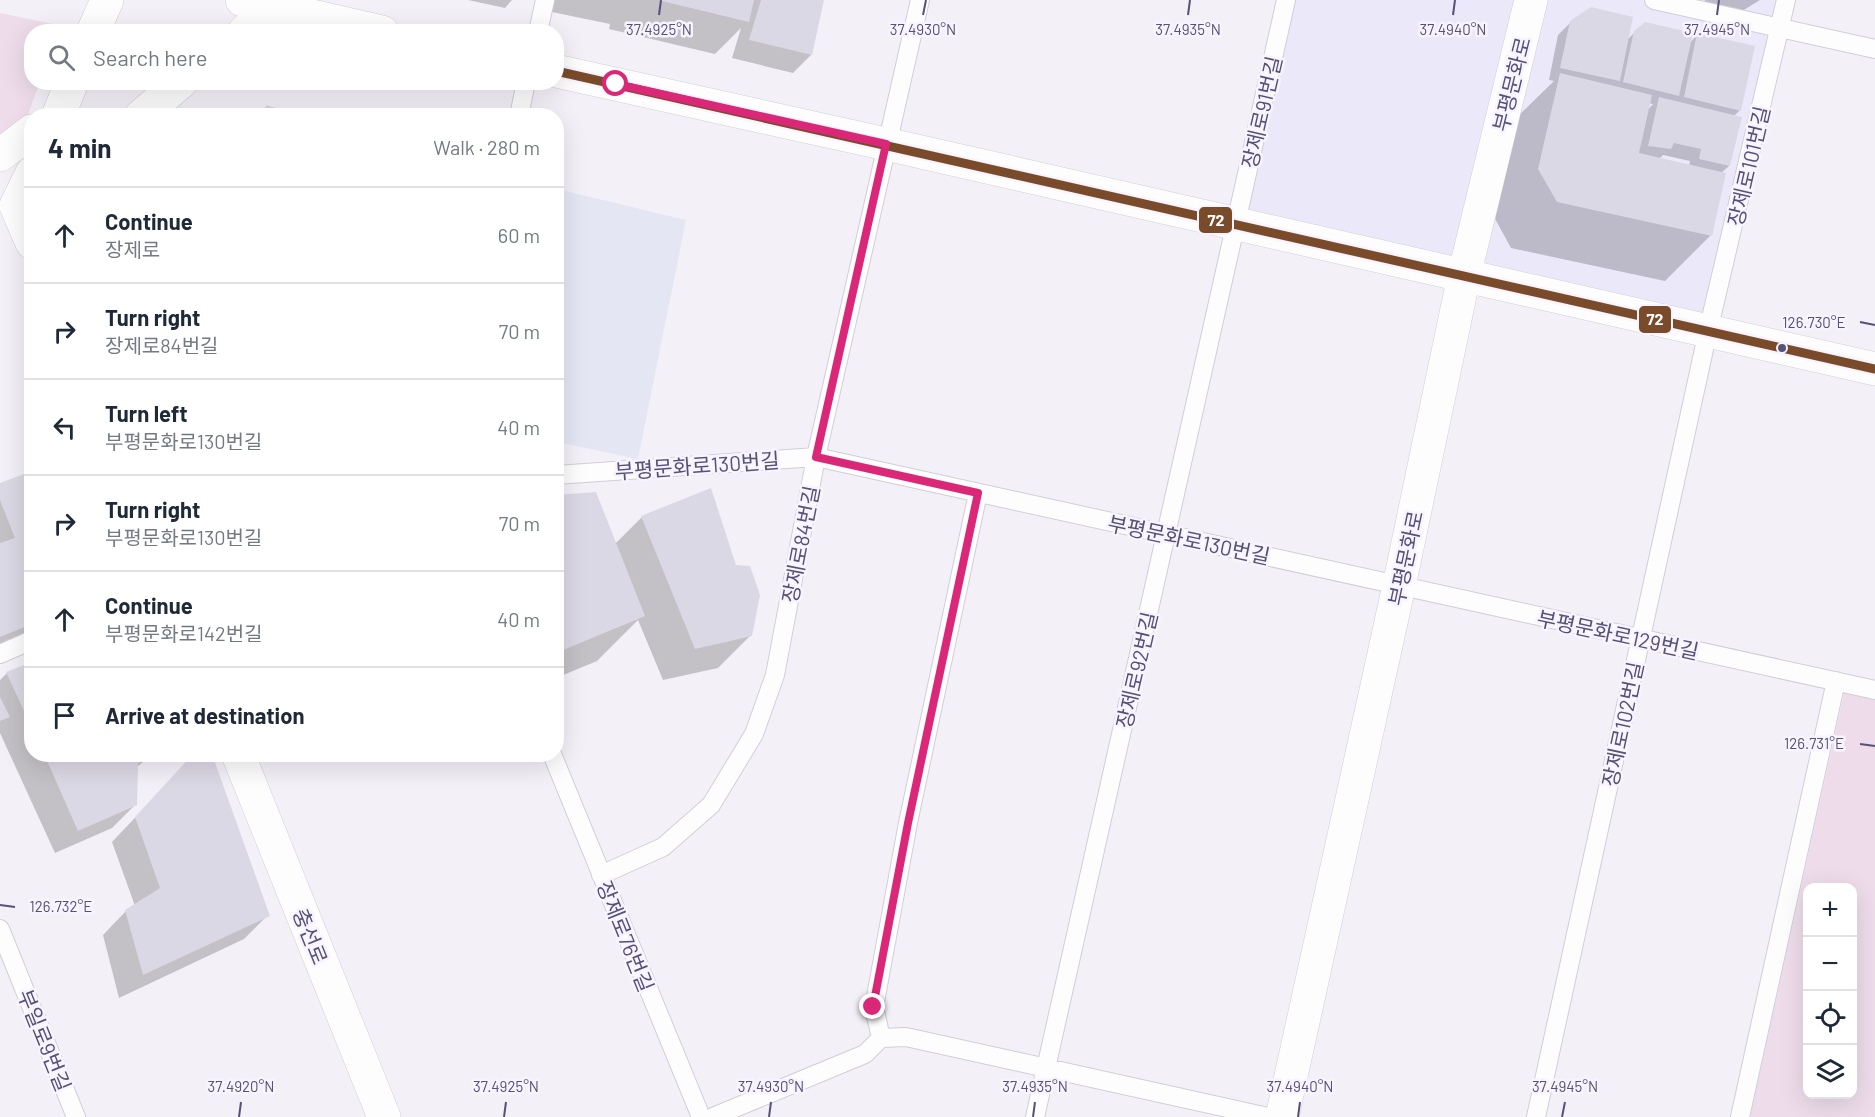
<!DOCTYPE html>
<meta charset="utf-8">
<style>
body{margin:0;font-family:Barlow,"Noto Sans KR",sans-serif;background:#f6f6f7;color:#1f2937}
.controls{position:absolute;right:18px;bottom:18px;display:grid;overflow:hidden;border-radius:12px;box-shadow:0 6px 24px #0002}
.controls button{width:54px;height:54px;display:grid;place-items:center;padding:0;border:0;border-bottom:2px solid #e0e1e3;background:#fff;color:#1f2937;font:30px sans-serif}
.stop{position:absolute;width:18px;height:18px;margin:-14px;border:4px solid #db2777;border-radius:50%;background:#fff}
.stop.end{background:#db2777;border-color:#fff;box-shadow:0 2px 6px #0008}
.list{margin:0;padding:0;list-style:none}
h2{display:flex;justify-content:space-between;align-items:center;height:78px;margin:0;padding:0 24px;font-size:26px}
h2 small{font-size:20px;font-weight:400;color:#747a83}
.list li{display:grid;grid-template-columns:39px 1fr auto;gap:18px;align-items:center;box-sizing:border-box;height:96px;padding:0 24px;border-top:2px solid #e0e1e3}
.list b{display:block;font-size:22px;white-space:nowrap}
.list p{margin:0;font-size:20px;white-space:nowrap;color:#747a83}
.list em{font-size:20px;font-style:normal;color:#747a83}
.icon{flex:none;width:33px;height:33px;fill:none;stroke:currentColor;stroke-width:2;stroke-linecap:round;stroke-linejoin:round}
.map{position:relative;flex:none;width:1875px;height:1117px;overflow:hidden}
.search{position:absolute;background:#fff;box-shadow:0 6px 24px #0002;left:24px;top:24px;width:540px;height:66px;display:flex;align-items:center;gap:15px;box-sizing:border-box;padding:0 21px;border-radius:24px;color:#747a83;font-size:22px}
.panel{position:absolute;background:#fff;box-shadow:0 6px 24px #0002;left:24px;top:108px;width:540px;height:654px;border-radius:24px}
.map>svg:first-child{display:block}
.commercial{fill:#ebe8fa}
.medical{fill:#e4e6f4}
.green{fill:#eedcea;fill-rule:evenodd}
.shadow{fill:#0003;fill-rule:evenodd}
.building{fill:#dbd8e5}
.lines{fill:none;stroke-linecap:round;stroke-linejoin:round}
.service-casing{stroke:#d1ced8;stroke-width:20}
.tertiary-casing{stroke:#d1ced8;stroke-width:34}
.secondary-casing{stroke:#d1ced8;stroke-width:34}
.service{stroke:#fdfdfe;stroke-width:18}
.tertiary{stroke:#fdfdfe;stroke-width:33}
.secondary{stroke:#fdfdfe;stroke-width:33}
.bus-1-casing{stroke:#f8f4fe;stroke-width:14}
.bus-1{stroke:#7a4b2a;stroke-width:9}
.route{stroke:#db2777;stroke-width:8}
.ticks{fill:none;stroke:#565176;stroke-width:2}
.bus-dot{fill:#565176;stroke:#f8f4fe;stroke-width:2}
.labels{text-anchor:middle;dominant-baseline:central;stroke-width:5;stroke-linejoin:round;paint-order:stroke}
.street-label{font-size:21px;fill:#565176;stroke:#f8f4fe}
.ticks-label{font-size:15px;text-anchor:middle;fill:#565176;stroke:#f8f4fe;stroke-width:5;stroke-linejoin:round;paint-order:stroke}
.line-badge{stroke:#f8f4fe;stroke-width:2}
.badge-label{font-size:16px;text-anchor:middle;font-weight:bold;fill:#fff}
</style>
<div class="map">
<svg width="1875" height="1117" viewBox="0 0 1875 1117">
<rect width="100%" height="100%" fill="#f4f0f8"/>
<path class="commercial" d="M1286,0h495l-73,331 -472,-107z"/>
<path class="medical" d="M557,189l129,31 -48,239 -81,-17z"/>
<path class="green" d="M0,13l58,12 -2,6 -24,1v50l7,1 -13,38 -26,20z
M1844,693l31,7v417h-125zM1808,888h44v206h-44z"/>
<path class="shadow" d="M468,0h44l-7,8z
M549,0h274l-12,55 -18,18 -61,-15 9,-30 -26,26 -106,-25 1,-5 -63,-13z
M1705,0h55l-26,16 -31,-7z
M1571,22l56,18 8,-8 54,12 8,-9 43,75 -7,7 -4,49 -9,8 -9,61 -46,46 -154,-33 -18,-33 21,-95 40,-39 -5,-1 9,-45zM1648,103l5,1 -6,7zM1663,155l27,6 -1,5 -30,-7z
M32,472v165l-32,13v-165z
M556,497l59,47 27,-27 109,118 -33,33 -55,12 -25,-60 -41,41 -41,17z
M32,664v90h120l-16,14v36l-24,24 -57,25 -55,-120v-53l7,-7z
M184,766l84,149 -24,24 -125,59 -16,-63 23,-24 9,-5 -23,-64z"/>
<path class="building" d="M658,0h96l-5,22z
M761,0h63l-12,55 -63,-15z
M1591,7l42,10 -13,64 -60,-13 10,-47z
M1645,22l48,11 -14,63 -56,-14 11,-51z
M1697,33l58,13 -14,65 -57,-14z
M1560,73l92,22 -13,58 87,20 -14,63 -155,-34 -19,-33z
M1659,97l83,20 -12,49 -31,-7 2,-10 -27,-6 -3,6 -23,-3z
M267,105l29,10v1h-40z
M32,471v153l-32,13v-94l15,-5 -15,-38v-17z
M711,488l25,77 14,1 10,29 -8,41 -57,13 -54,-133z
M596,492l49,124 -89,37v-158z
M32,662v66l-26,-56z
M0,697l10,20 -10,4z
M44,754h105l-11,10 -1,41 -59,26z
M193,754h19l58,162 -127,59 -18,-65 35,-22 -25,-71z"/>
<g class="lines">
<g class="service-casing">
<path id="service" d="M1654,0l221,49
M538,32l7,-32
M519,116l7,-34
M556,475l260,-18 1059,233
M0,654l32,-14
M552,754l149,363
M601,875l62,-28 48,-42 43,-71 21,-59 41,-218 104,-457
M0,929l76,188
M881,1038l-7,-31 34,-184 70,-330
M713,1117l152,-63 16,-16 25,-1 362,80
M1035,1117l251,-1117
M1536,1117l172,-786 78,-331
M1740,1117l96,-436"/>
</g>
<g class="tertiary-casing">
<path id="tertiary" d="M93,32l14,-32
M244,32l30,-25 -2,-7
M58,116l14,-34
M141,116l40,-34
M886,144l989,225
M0,155l32,-24
M32,173l-16,33 16,37
M238,754l146,363
M1282,1117l117,-531 65,-310 67,-276"/>
</g>
<g class="secondary-casing">
<path id="secondary" d="M242,0l140,32
M556,71l330,73"/>
</g>
<use href="#service" class="service"/>
<use href="#tertiary" class="tertiary"/>
<use href="#secondary" class="secondary"/>
<g class="bus-1-casing">
<path id="bus-1" d="M556,71l1319,298"/>
</g>
<use href="#bus-1" class="bus-1"/>
</g>
<g class="lines">
<path class="route" d="M616,84l270,60 -70,313 162,36 -70,330 -35,184"/>
</g>
<path class="ticks" d="M659,15l2,-15M923,15l3,-15M1188,15l2,-15M1453,15l2,-15M1717,15l2,-15M1860,322l15,3M1860,744l15,2M0,905l15,2M239,1117l2,-15M504,1117l2,-15M769,1117l2,-15M1033,1117l2,-15M1298,1117l2,-15M1562,1117l3,-15"/>
<circle class="bus-dot" cx="1782" cy="348" r="5"/>
<g class="labels">
<g class="street-label">
<text transform="translate(1511 84) rotate(-76)">부평문화로</text>
<text transform="translate(1261 112) rotate(-77)">장제로91번길</text>
<text transform="translate(1748 166) rotate(-77)">장제로101번길</text>
<text transform="translate(697 465) rotate(-4)">부평문화로130번길</text>
<text transform="translate(1189 539) rotate(12)">부평문화로130번길</text>
<text transform="translate(800 544) rotate(-79)">장제로84번길</text>
<text transform="translate(1405 558) rotate(-78)">부평문화로</text>
<text transform="translate(1618 634) rotate(12)">부평문화로129번길</text>
<text transform="translate(1136 670) rotate(-77)">장제로92번길</text>
<text transform="translate(1622 724) rotate(-78)">장제로102번길</text>
<text transform="translate(311 936) rotate(68)">충선로</text>
<text transform="translate(626 936) rotate(68)">장제로76번길</text>
<text transform="translate(45 1040) rotate(68)">부일로9번길</text>
</g>
</g>
<g class="ticks-label">
<text x="659" y="35">37.4925°N</text>
<text x="923" y="35">37.4930°N</text>
<text x="1188" y="35">37.4935°N</text>
<text x="1453" y="35">37.4940°N</text>
<text x="1717" y="35">37.4945°N</text>
<text x="1814" y="328">126.730°E</text>
<text x="1814" y="749">126.731°E</text>
<text x="61" y="912">126.732°E</text>
<text x="241" y="1092">37.4920°N</text>
<text x="506" y="1092">37.4925°N</text>
<text x="771" y="1092">37.4930°N</text>
<text x="1035" y="1092">37.4935°N</text>
<text x="1300" y="1092">37.4940°N</text>
<text x="1565" y="1092">37.4945°N</text>
</g>
<g class="line-badge">
<rect x="1198" y="206" width="35" height="28" rx="6" fill="#7a4b2a"/>
<rect x="1638" y="305" width="34" height="29" rx="6" fill="#7a4b2a"/>
</g>
<g class="badge-label">
<text x="1216" y="226">72</text>
<text x="1655" y="325">72</text>
</g>
</svg>
<div class="controls">
<button>+</button>
<button>−</button>
<button><svg class="icon" aria-label="locate" viewBox="0 0 24 24"><circle cx="12" cy="12" r="6"/><path d="M12 2v4M12 18v4M2 12h4M18 12h4"/></svg></button>
<button><svg class="icon" aria-label="layers" viewBox="0 0 24 24"><path d="M12 4l9 5-9 5-9-5zM3 14l9 5 9-5"/></svg></button>
</div>
<div class="stop" style="left:616px;top:84px"></div>
<div class="stop end" style="left:873px;top:1007px"></div>
<div class="search"><svg class="icon" aria-label="search" viewBox="0 0 24 24"><circle cx="10" cy="10" r="6"/><path d="M15 15l6 6"/></svg>Search here</div>
<section class="panel">
<h2>4 min<small>Walk · 280 m</small></h2>
<ul class="list">
<li><svg class="icon" aria-label="ahead" viewBox="0 0 24 24"><path d="M12 20V5M6 11l6-6 6 6"/></svg><div><b>Continue</b><p>장제로</p></div><em>60 m</em></li>
<li><svg class="icon" aria-label="right" viewBox="0 0 24 24"><path d="M7 20v-9h11M14 6l5 5-5 5"/></svg><div><b>Turn right</b><p>장제로84번길</p></div><em>70 m</em></li>
<li><svg class="icon" aria-label="left" viewBox="0 0 24 24"><path d="M17 20v-9H6M10 6l-5 5 5 5"/></svg><div><b>Turn left</b><p>부평문화로130번길</p></div><em>40 m</em></li>
<li><svg class="icon" aria-label="right" viewBox="0 0 24 24"><path d="M7 20v-9h11M14 6l5 5-5 5"/></svg><div><b>Turn right</b><p>부평문화로130번길</p></div><em>70 m</em></li>
<li><svg class="icon" aria-label="ahead" viewBox="0 0 24 24"><path d="M12 20V5M6 11l6-6 6 6"/></svg><div><b>Continue</b><p>부평문화로142번길</p></div><em>40 m</em></li>
<li><svg class="icon" aria-label="arrive" viewBox="0 0 24 24"><path d="M6 21V4h12l-3 4 3 4H6"/></svg><div><b>Arrive at destination</b></div></li>
</ul>
</section>
</div>
